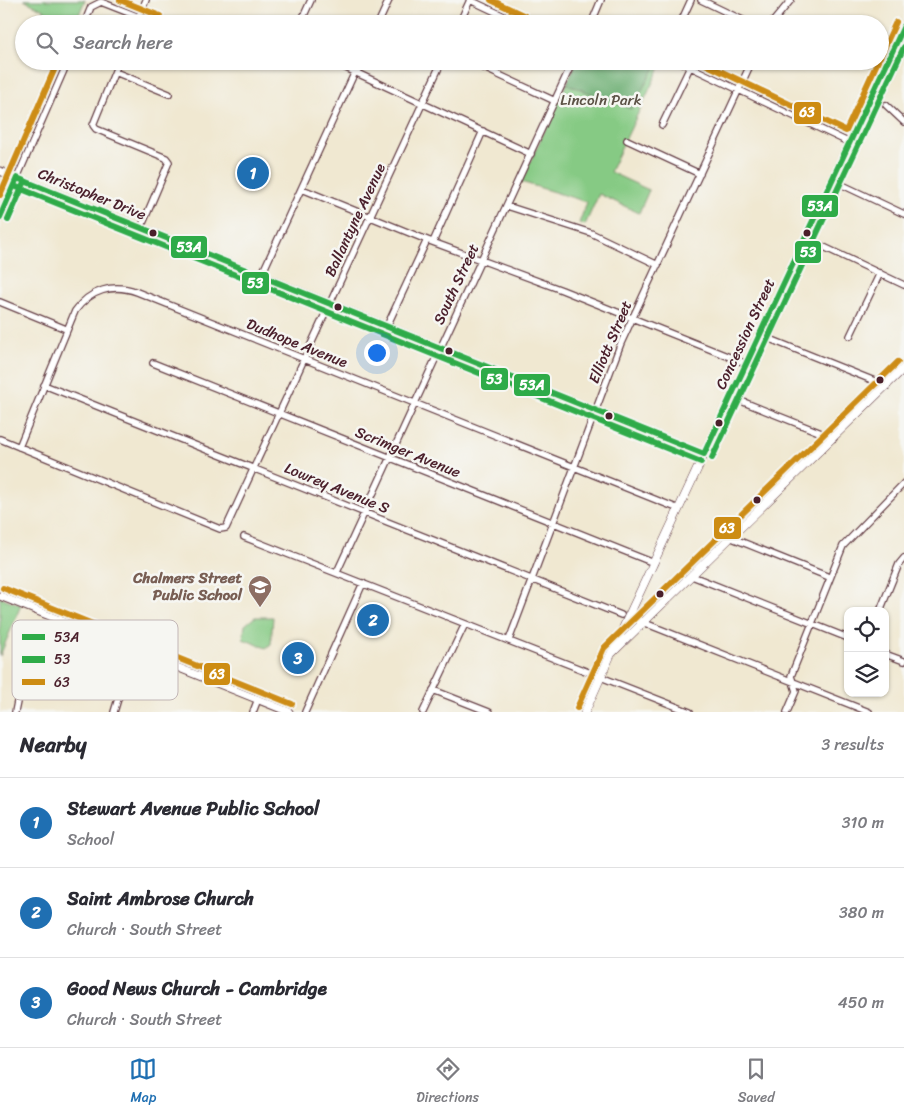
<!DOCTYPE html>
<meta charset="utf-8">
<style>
body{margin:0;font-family:Sriracha,sans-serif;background:#f7f7f7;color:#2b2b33}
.controls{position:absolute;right:15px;bottom:15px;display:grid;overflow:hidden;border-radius:10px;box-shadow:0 1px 4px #0004}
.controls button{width:45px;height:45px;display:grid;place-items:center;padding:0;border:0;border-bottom:1px solid #e1e1e2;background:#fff;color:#2b2b33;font:25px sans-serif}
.you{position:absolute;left:376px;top:352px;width:18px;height:18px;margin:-12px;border:4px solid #fff;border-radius:50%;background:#1a73e8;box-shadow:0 0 0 8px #1a73e833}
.badge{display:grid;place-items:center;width:32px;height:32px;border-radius:50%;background:#1f6fb2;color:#fff;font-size:16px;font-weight:700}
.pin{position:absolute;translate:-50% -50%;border:2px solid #fff;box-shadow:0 1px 5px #0006}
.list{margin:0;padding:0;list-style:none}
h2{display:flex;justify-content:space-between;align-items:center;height:65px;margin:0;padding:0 20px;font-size:21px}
h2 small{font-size:16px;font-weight:400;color:#7c7c81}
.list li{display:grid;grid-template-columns:32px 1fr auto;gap:15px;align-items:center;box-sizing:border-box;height:90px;padding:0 20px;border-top:1px solid #e1e1e2}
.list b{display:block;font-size:19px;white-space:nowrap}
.list p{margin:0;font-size:16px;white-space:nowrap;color:#7c7c81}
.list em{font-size:16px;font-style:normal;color:#7c7c81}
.icon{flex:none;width:28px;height:28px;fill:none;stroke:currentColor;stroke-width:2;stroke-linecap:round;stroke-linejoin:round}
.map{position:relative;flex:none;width:904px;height:712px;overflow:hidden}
.search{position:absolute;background:#fff;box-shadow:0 1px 4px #0004;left:15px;right:15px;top:15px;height:55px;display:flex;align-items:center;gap:12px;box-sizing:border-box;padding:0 18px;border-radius:28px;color:#7c7c81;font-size:19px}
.sheet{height:335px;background:#fff}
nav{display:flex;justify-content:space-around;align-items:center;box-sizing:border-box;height:70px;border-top:1px solid #e1e1e2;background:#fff;font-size:14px;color:#7c7c81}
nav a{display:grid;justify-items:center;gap:2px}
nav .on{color:#1f6fb2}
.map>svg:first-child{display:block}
.green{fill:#86ca84;stroke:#687458}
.forest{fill:#6cae72;stroke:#5b664e}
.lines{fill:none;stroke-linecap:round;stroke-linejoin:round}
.minor-casing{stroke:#633d44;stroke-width:8}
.tertiary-casing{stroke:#633d44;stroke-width:9}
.secondary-casing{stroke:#633d44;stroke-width:9}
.minor{stroke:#fff;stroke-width:5.5}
.tertiary{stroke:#fff;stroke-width:7}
.secondary{stroke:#fff;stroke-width:8}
.bus-1-casing{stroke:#f6f6f2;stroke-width:10}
.bus-2-casing{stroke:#f6f6f2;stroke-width:10}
.bus-3-casing{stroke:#f6f6f2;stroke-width:10}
.bus-1{stroke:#2eab48;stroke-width:6}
.bus-2{stroke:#2eab48;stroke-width:6}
.bus-3{stroke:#cd8c13;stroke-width:6}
.bus-dot{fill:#4a1f2b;stroke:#f6f6f2;stroke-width:2}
.labels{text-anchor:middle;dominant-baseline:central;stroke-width:5;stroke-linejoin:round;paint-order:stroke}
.park-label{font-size:15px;fill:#5c5246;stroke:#f6f6f2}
.street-label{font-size:15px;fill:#4a1f2b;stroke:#f6f6f2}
.education-label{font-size:15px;font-weight:bold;fill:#785e54;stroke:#f6f6f2;text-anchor:end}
.key{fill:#f6f6f2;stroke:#c2b6b6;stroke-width:1}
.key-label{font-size:14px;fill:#4a1f2b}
.line-badge{stroke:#f6f6f2;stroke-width:2}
.badge-label{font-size:14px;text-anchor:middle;font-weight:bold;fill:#fff}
</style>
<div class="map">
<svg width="904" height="712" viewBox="0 0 904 712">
<rect width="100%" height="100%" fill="#f6f6f2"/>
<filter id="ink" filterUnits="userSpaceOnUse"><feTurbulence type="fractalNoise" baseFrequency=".02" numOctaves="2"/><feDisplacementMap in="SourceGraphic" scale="10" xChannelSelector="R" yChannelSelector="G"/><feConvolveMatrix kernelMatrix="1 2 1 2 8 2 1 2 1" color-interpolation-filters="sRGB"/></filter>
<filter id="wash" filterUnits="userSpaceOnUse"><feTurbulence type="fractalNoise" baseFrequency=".0096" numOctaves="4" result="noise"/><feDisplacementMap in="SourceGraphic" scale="20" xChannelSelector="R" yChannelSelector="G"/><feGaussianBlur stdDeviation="1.12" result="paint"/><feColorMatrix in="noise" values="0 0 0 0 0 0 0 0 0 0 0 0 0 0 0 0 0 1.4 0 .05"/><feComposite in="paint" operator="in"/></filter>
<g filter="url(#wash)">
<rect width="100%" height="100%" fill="#f0e8d1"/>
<path class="green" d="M24,0h61l-10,24h-4z
M577,61h86l-53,111 39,18 -10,23 -40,-19 -14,31 -6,-2 8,-21 -66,-20z
M0,597l21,8 -21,51z
M255,617h18l-2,27 -5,4 -23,-9 2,-14z"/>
<path class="forest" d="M577,61h80v3l-26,45 -64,-25z"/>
</g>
<g filter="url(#ink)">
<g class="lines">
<g class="minor-casing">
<path id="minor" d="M470,0l51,24
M701,0l50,24
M84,24l7,-17 10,-5 56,22
M136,24l10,-24
M300,24l11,-24
M378,24l11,-24
M459,24l11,-24
M591,24l10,-24
M680,24l11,-24
M771,24l20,-24
M119,61l-26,64 3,4 70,29 3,4 -28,66
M331,61l200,93
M469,61l86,40
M678,61l172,82
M115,72l54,22
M886,105l18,17
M662,125l28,-58
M627,140l73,34
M17,178l51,-117
M832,180l72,34
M302,189l125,51 135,50 185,74
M507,206l84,27 67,32
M805,238l99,47
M433,242l50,-111
M261,276l99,-215
M0,302l66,27
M387,326l40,-86
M760,335l127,51
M850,336l30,-63
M153,363l501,200
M44,385l577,230
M731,397l103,41
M0,439l220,90 6,-1 216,-467
M19,447l56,-136c15,-21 38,-28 62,-19l542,217
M244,537l446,175
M732,538l97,39
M337,572l236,-511
M692,576l156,62
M632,610l5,10 232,92
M880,611l19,-47 5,-6
M509,640l112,-297 131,-282
M885,654l19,7
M433,690l56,22
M15,712l4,-20
M114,712l19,-62
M253,712l5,-13
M305,712l58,-129
M423,712l42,-88
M787,712l9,-21 -5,-15 52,-130 61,-63"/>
</g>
<g class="tertiary-casing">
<path id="tertiary" d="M0,171l704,283
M0,217l17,-39
M0,596l289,116"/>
</g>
<g class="secondary-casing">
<path id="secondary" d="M611,654l293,-628
M585,712l26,-58 293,-286"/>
</g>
<use href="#minor" class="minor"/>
<use href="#tertiary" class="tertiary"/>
<use href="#secondary" class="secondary"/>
<g class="bus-1-casing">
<path id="bus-1" d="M17,178l687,276
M0,217l17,-39
M704,454l200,-428"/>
</g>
<g class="bus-2-casing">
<path id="bus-2" d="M14,186l687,276
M8,220l17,-39
M712,458l192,-411"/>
</g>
<g class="bus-3-casing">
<path id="bus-3" d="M120,0l40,16
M491,0l34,16
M880,57l16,-35
M699,61l147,70 32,-70
M0,195l58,-134
M3,588l289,116
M577,708l27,-60 294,-286"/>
</g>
<use href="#bus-1" class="bus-1"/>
<use href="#bus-2" class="bus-2"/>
<use href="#bus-3" class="bus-3"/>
</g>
</g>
<defs>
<g id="school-pin" transform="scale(1.25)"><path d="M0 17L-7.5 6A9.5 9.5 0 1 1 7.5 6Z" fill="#8d6e63" stroke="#f6f6f2"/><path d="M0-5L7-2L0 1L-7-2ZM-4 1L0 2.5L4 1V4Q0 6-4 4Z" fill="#fff"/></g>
</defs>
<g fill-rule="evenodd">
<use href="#school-pin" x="260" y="587"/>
</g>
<g class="bus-dot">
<circle cx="153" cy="233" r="4.5"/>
<circle cx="807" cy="233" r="4.5"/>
<circle cx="338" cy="307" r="4.5"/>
<circle cx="449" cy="351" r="4.5"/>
<circle cx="880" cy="380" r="4.5"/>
<circle cx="609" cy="416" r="4.5"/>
<circle cx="719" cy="423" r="4.5"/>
<circle cx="757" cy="500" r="4.5"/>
<circle cx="660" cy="594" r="4.5"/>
</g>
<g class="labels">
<g class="park-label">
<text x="601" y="100">Lincoln Park</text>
</g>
<g class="street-label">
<text transform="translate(92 194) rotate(22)">Christopher Drive</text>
<text transform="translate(355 220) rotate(-65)">Ballantyne Avenue</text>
<text transform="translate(456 284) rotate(-65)">South Street</text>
<text transform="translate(745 334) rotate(-65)">Concession Street</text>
<text transform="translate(610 342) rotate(-67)">Elliott Street</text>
<text transform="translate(297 343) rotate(22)">Dudhope Avenue</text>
<text transform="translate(408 452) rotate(22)">Scrimger Avenue</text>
<text transform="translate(337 488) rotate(22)">Lowrey Avenue S</text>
</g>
<g class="education-label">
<text x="242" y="578">Chalmers Street<tspan x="242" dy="17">Public School</tspan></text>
</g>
</g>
<rect x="12" y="620" width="166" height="80" rx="8" class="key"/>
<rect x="22" y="634" width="23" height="6" fill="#2eab48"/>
<rect x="22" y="656" width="23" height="7" fill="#2eab48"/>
<rect x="22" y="679" width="23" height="6" fill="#cd8c13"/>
<g class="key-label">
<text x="54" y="642">53A</text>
<text x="54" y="664">53</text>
<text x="54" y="687">63</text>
</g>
<g class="line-badge">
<rect x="793" y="101" width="29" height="24" rx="5" fill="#cd8c13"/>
<rect x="801" y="194" width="38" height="24" rx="5" fill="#2eab48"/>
<rect x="170" y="235" width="38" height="24" rx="5" fill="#2eab48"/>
<rect x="794" y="240" width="28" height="24" rx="5" fill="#2eab48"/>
<rect x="241" y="271" width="29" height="24" rx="5" fill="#2eab48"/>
<rect x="480" y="367" width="29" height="24" rx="5" fill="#2eab48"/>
<rect x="513" y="373" width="38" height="24" rx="5" fill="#2eab48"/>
<rect x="713" y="516" width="29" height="24" rx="5" fill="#cd8c13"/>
<rect x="203" y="662" width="28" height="24" rx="5" fill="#cd8c13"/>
</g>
<g class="badge-label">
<text x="807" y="117">63</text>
<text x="820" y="211">53A</text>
<text x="189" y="252">53A</text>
<text x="808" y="257">53</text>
<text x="255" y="288">53</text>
<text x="494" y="384">53</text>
<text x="532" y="390">53A</text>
<text x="727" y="533">63</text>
<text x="217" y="679">63</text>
</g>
</svg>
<div class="controls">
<button><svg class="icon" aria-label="locate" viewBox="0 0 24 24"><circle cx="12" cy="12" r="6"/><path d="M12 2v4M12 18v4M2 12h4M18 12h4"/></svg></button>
<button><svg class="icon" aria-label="layers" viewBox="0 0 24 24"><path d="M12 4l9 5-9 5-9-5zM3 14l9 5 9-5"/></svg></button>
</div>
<div class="you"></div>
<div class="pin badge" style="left:253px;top:173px">1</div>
<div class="pin badge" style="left:373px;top:620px">2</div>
<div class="pin badge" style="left:298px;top:658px">3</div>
<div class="search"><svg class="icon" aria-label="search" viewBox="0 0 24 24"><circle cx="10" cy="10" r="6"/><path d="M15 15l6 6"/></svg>Search here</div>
</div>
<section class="sheet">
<h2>Nearby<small>3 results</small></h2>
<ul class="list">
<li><span class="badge">1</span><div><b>Stewart Avenue Public School</b><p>School</p></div><em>310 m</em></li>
<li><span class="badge">2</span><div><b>Saint Ambrose Church</b><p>Church · South Street</p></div><em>380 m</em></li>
<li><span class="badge">3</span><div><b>Good News Church - Cambridge</b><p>Church · South Street</p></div><em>450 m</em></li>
</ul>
</section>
<nav>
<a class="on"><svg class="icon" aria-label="map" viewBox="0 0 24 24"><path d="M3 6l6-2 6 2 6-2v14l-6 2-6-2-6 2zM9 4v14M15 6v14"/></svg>Map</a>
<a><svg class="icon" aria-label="directions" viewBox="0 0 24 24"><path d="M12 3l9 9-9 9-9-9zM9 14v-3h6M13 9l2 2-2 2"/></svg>Directions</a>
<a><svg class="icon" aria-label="saved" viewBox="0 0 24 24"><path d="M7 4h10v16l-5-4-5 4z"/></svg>Saved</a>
</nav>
